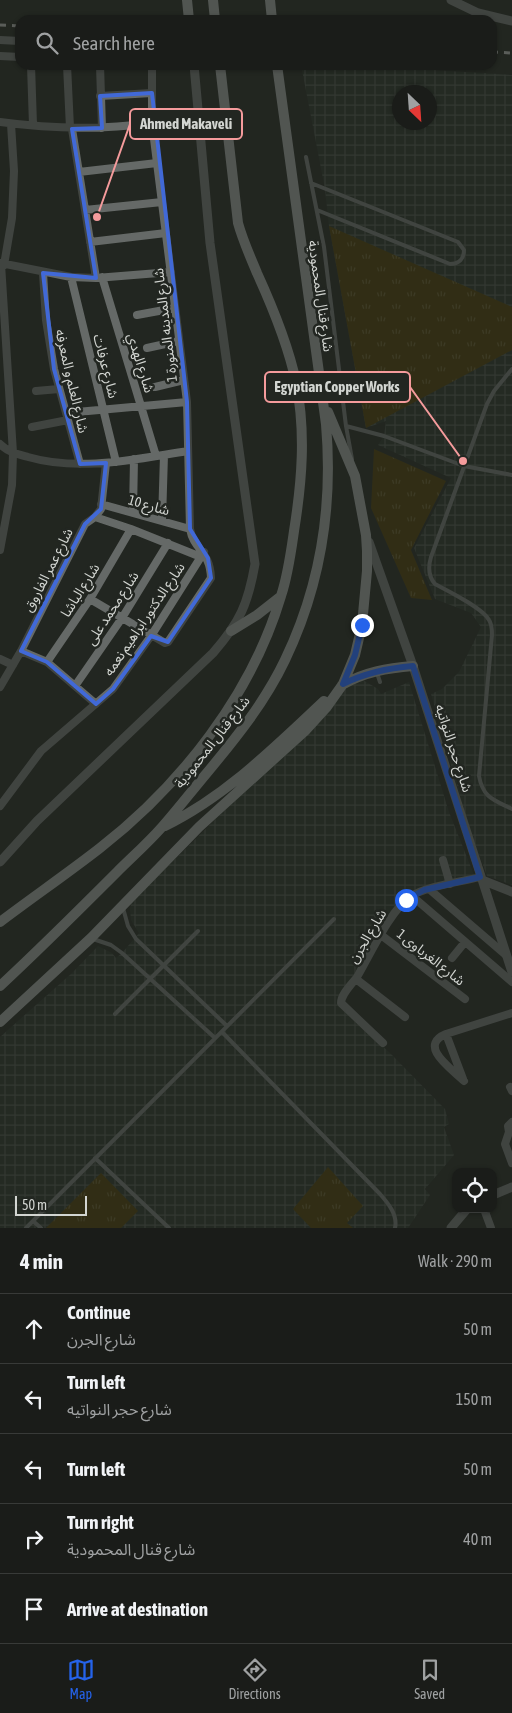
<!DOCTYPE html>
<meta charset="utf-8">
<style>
body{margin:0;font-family:"Asap Condensed","Noto Sans Arabic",sans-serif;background:#272926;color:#f1f3f6}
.controls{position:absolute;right:15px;bottom:15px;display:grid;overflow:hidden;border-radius:10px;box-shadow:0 1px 4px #0004}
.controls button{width:45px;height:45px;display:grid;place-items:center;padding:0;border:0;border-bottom:1px solid #383a38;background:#1a1c19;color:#f1f3f6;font:25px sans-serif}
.compass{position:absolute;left:392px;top:85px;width:45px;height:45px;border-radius:50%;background:#1a1c19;box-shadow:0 1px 4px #0004;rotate:155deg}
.scale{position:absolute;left:15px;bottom:12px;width:72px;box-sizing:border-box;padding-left:5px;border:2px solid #d2d5d1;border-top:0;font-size:14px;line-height:18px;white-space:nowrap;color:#d2d5d1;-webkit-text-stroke:4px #222621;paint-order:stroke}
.stop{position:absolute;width:15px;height:15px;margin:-11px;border:4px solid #2563eb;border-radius:50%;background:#fff}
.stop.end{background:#2563eb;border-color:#fff;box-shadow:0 1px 5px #0008}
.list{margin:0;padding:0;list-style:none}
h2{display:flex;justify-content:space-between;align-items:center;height:65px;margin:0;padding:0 20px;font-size:21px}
h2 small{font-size:16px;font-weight:400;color:#9fa1a2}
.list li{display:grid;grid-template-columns:32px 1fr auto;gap:15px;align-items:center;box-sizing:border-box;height:70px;padding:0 20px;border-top:1px solid #383a38}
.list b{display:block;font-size:19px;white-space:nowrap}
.list p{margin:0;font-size:16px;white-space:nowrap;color:#9fa1a2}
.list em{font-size:16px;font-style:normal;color:#9fa1a2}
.icon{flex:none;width:28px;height:28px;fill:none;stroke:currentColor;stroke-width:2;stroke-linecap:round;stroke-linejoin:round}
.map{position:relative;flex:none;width:512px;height:1228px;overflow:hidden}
.search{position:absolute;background:#1a1c19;box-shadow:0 1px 4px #0004;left:15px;right:15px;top:15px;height:55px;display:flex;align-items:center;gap:12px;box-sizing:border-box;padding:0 18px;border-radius:15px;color:#9fa1a2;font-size:19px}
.sheet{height:415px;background:#1a1c19}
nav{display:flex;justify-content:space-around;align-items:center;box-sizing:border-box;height:70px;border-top:1px solid #383a38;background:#1a1c19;font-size:14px;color:#9fa1a2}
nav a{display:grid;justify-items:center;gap:2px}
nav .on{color:#2563eb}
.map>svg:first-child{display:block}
.industrial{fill:url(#industrial-grid);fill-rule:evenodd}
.park{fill:url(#park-tufts)}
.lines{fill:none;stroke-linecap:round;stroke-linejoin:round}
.service{stroke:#656967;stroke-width:4}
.minor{stroke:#656967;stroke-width:8}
.tertiary{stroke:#656967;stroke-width:9}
.secondary{stroke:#8a8f8d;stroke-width:10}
.rail{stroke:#9ea19d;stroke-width:3;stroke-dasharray:6 6;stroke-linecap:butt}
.route{stroke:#2563eb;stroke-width:6}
.marked{fill:none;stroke:#4169d7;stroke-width:4;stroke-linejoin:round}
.labels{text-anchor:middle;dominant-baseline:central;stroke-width:5;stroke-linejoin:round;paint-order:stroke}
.street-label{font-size:14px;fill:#d2d5d1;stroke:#222621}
.leader{fill:none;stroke:#f59b9c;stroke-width:2}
.callout-dot{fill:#f59b9c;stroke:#222621;stroke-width:2}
.callout{fill:#222621;stroke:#f59b9c;stroke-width:2}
.callout-label{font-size:15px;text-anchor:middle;font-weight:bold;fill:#d2d5d1}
</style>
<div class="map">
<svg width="512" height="1228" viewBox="0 0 512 1228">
<defs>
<pattern id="industrial-grid" width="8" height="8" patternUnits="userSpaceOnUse" patternTransform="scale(1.25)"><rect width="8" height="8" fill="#273027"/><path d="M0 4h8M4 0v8" fill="none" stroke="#454d45"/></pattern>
<pattern id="park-tufts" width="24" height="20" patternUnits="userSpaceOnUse" patternTransform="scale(1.25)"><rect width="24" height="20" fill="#433708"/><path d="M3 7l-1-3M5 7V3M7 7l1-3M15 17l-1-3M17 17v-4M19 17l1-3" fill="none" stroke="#5d532b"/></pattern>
</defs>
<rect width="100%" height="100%" fill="#222621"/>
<path class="industrial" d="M301,65l117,4 94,6v810l-25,-9 -19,-51 -37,-131 11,-5 17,-17 22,-45 -10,-14 -36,-14 -21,-51 37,-70 -73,-33 6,-9 2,-15 -20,7 -37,-202 -4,-37zM400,92h30v30h-30z
M363,680l15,9 3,5 28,-12 40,130 25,63 -69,18 -8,9 -60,101 55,52 53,54 4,15 -5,3 10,28 -29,34 5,6 -22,33h-408v-191l72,-64 26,-27 14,7 4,5 6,-5 17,-20 -8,-13 -1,-11 1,-6 107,-106 106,-109z"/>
<path class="park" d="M329,226l183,81v43l-146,78z
M374,449l72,32 -35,69 21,50 -21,-2 -40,-90z
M328,1167l35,39 -16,17 6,5h-42l-18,-19z
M101,1173l37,38 -17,17h-75z"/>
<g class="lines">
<path class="service" d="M306,157l18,90 22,179 6,33
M311,183l147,59 6,8c0,9 -5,14 -14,14l-133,-54
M512,369l-18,22 -7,13 -56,153c-3,10 -3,19 4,27 13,7 48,24 54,36 3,4 3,10 3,15l-13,141c4,22 15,24 33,33
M346,426l38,10 80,30 48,9
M377,673l3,9
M123,908l5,18 8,13 91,87
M93,939l18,6 11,8 93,85
M115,1014l83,-83
M222,1032l158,162c8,9 18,21 15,34
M95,1158l74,70
M33,1221l8,7
M26,1228l308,-309"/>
<path class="minor" d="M0,40l20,1
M0,56l20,1
M31,65l2,60
M67,65l3,63
M100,65l2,63
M100,96l52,-3
M0,122c51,7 101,8 152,1
M72,129l24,149
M79,172l78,-9
M85,210l77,-8
M90,242l76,-9
M0,263l71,14 25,1 75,-6
M4,265l8,-47 2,-47 -3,-47
M43,273l3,47 8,49 26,95
M71,277l45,185
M102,277l54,179
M137,315l38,-7
M147,348l32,-7
M155,387l29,-7
M36,391l23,-2
M66,413l121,-11
M32,427l36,-7
M0,444c8,8 17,10 28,13 52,15 107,2 160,-6
M101,504l89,25
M133,513l1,-54
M95,517l36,12 70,28
M162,521l2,-66
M0,550l12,-65 1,-32 -12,-189
M90,599l75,44 3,-1 43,-64c-1,-28 -17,-27 -21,-49l-3,-127 -35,-279v-58
M21,651l26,11 49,42
M0,659l13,6
M47,662l43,-63 41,-70
M75,686l47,-68 46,-75
M0,687l21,-36 64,-127 10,-7 6,-8 5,-46
M0,806l41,-55 72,-62 38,-53 53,-84
M443,860l7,24
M429,889l78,67
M412,896l100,86
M381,935l84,64
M452,958l13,-16
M356,979l49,38
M446,1034l17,45
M383,1043l-42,-40c0,-9 11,-19 16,-26 12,-20 34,-68 53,-80 16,-11 51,-15 70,-20
M464,1081c-12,-12 -47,-35 -18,-47l66,-21
M510,1087l2,4
M512,1122l-4,4 1,6 -4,12 7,19
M484,1209l7,19"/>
<path class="tertiary" d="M451,0l27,13 34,8
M369,542l44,124 99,306
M0,862l37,-41 176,-168c27,-31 35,-49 42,-89l-45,-321 -16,-178
M482,880l30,12
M493,1195l19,-8
M451,1228l16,-19"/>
<path class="secondary" d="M187,0l2,20
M213,0l2,20
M270,0l2,20
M231,631l26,-16 23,-18
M342,685c22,-13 46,-17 71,-19
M165,826c61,-30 110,-79 159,-125
M0,922c33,-25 68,-49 100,-74 81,-63 152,-154 181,-252 7,-21 10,-44 13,-65 8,-50 12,-99 2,-149 -8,-38 -23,-74 -39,-109 -7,-17 -14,-32 -19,-50l-18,-158
M0,986c40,-37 78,-75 117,-114 15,-15 31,-29 45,-45 15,-17 29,-35 44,-53 30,-36 59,-72 79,-114 36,-75 48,-155 41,-236l-49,-359
M0,1022l91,-84 108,-111 107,-97 20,-22 17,-24 12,-29 7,-30 5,-54v-20l-1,-16 -11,-59 -27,-64"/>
<path class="rail" d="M0,25l20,1
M492,52l20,1"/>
</g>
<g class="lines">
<path class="route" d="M362,625l-7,30 -12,29c22,-11 45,-16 70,-18l67,211 -56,13 -18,10"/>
</g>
<path d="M0 0H512V1228H0ZM152,93l35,309 3,127 18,29 3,20 -43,64 -17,-6 -38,53 -17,15 -49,-42 -26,-11 64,-127 16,-15 5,-46 -26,1 -26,-95 -11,-96 53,5 -24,-149 30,-1 -2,-32z" fill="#222621" fill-opacity=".55" fill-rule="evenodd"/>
<path class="marked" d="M152,93l35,309 3,127 18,29 3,20 -43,64 -17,-6 -38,53 -17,15 -49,-42 -26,-11 64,-127 16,-15 5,-46 -26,1 -26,-95 -11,-96 53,5 -24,-149 30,-1 -2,-32z"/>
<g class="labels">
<g class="street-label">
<text transform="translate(321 296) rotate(82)">شارع قنال المحمودية</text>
<text transform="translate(165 325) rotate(-97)">شارع المدينه المنورة 1</text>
<text transform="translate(141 363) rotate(73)">شارع الهدي</text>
<text transform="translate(106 366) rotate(76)">شارع عرفات</text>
<text transform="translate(72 381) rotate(77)">شارع العلم و المعرفه</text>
<text transform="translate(149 505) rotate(16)">شارع 10</text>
<text transform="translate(48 570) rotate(-63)">شارع عمر الفاروق</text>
<text transform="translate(80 590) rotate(-58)">شارع الباشا</text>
<text transform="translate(112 608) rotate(-57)">شارع محمد على</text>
<text transform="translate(144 619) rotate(-56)">شارع الدكتور ابراهيم نعمه</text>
<text transform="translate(212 742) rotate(-52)">شارع قنال المحمودية</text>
<text transform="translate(454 748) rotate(72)">شارع حجر النواتيه</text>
<text transform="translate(367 936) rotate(-59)">شارع الجرن</text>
<text transform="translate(431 957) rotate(38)">شارع الغرباوى 1</text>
</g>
</g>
<path class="leader" d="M97 217L130 124M463 461L410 387"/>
<g class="callout-dot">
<circle cx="97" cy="217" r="5"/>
<circle cx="463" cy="461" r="5"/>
</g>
<g class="callout">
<rect x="130" y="109" width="112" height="30" rx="5"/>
<rect x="265" y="372" width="145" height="30" rx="5"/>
</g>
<g class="callout-label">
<text x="186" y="129">Ahmed Makaveli</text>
<text x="337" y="392">Egyptian Copper Works</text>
</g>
</svg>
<div class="controls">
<button><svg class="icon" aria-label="locate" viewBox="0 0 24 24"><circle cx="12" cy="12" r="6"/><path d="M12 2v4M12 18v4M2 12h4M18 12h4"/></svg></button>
</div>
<svg class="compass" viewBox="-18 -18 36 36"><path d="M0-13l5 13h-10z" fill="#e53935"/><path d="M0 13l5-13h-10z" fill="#9fa1a2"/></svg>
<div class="scale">50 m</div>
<div class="stop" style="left:406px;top:900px"></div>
<div class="stop end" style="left:362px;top:625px"></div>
<div class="search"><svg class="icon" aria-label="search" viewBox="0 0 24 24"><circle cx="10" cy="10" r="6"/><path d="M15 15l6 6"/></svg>Search here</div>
</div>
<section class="sheet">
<h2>4 min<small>Walk · 290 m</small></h2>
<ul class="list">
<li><svg class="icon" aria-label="ahead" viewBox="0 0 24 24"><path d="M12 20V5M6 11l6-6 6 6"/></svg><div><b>Continue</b><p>شارع الجرن</p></div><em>50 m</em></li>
<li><svg class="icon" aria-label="left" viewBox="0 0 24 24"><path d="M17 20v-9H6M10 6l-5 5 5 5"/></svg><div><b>Turn left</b><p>شارع حجر النواتيه</p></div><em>150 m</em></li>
<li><svg class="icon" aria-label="left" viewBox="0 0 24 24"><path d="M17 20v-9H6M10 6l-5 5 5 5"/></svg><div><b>Turn left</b></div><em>50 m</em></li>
<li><svg class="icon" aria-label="right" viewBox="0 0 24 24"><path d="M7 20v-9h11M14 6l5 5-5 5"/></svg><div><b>Turn right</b><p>شارع قنال المحمودية</p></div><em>40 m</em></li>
<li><svg class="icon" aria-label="arrive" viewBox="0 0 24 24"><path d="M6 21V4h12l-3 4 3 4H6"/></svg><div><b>Arrive at destination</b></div></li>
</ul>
</section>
<nav>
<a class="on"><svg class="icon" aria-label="map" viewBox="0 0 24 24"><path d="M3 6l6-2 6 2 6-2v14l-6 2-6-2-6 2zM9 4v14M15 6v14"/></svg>Map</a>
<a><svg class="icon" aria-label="directions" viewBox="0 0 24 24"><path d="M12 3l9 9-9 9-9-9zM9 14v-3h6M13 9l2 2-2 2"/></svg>Directions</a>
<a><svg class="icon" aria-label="saved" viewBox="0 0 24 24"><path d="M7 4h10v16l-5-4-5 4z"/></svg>Saved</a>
</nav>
